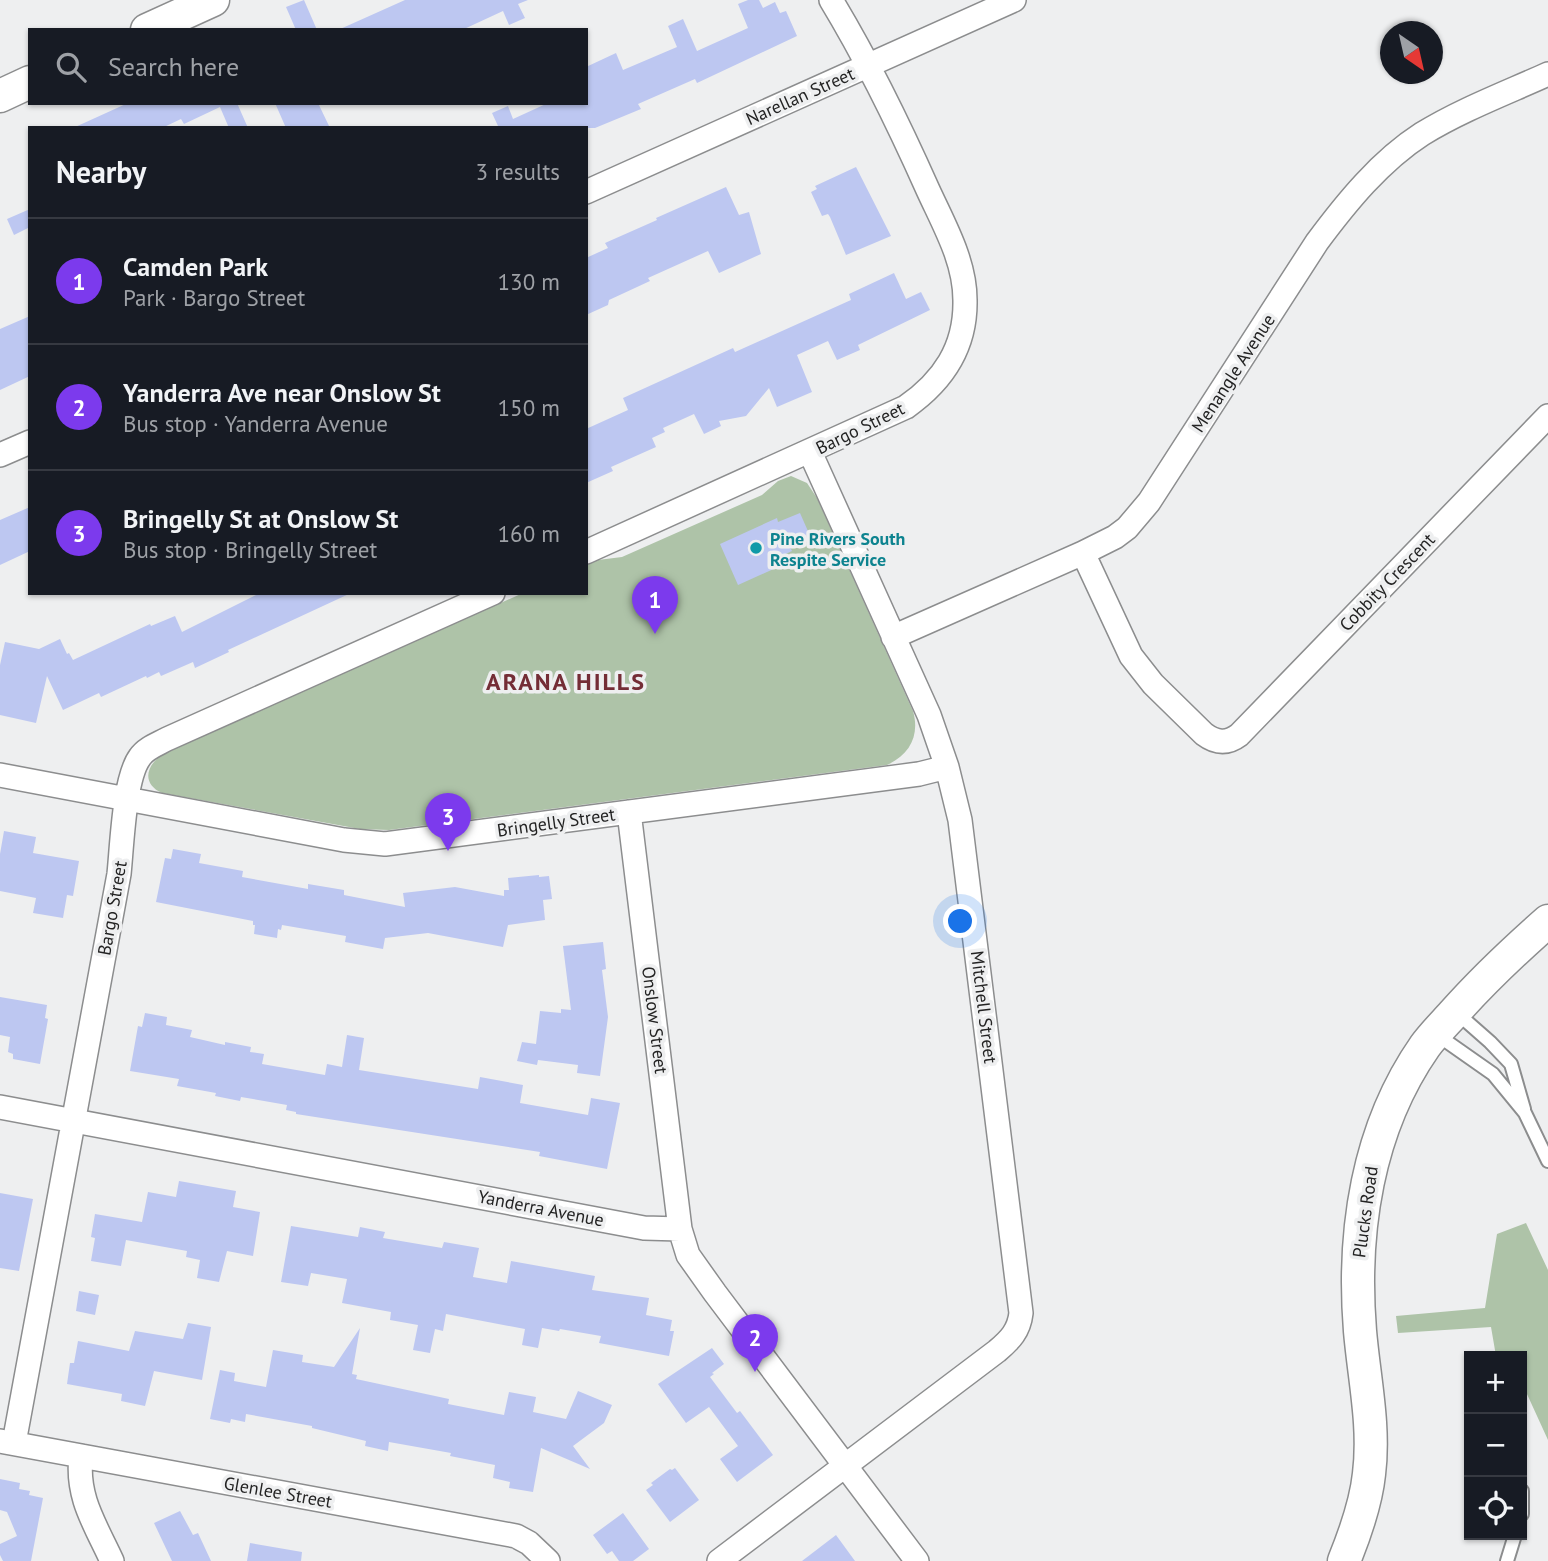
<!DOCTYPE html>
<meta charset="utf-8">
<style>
body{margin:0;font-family:"PT Sans",sans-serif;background:#20242c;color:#f1f3f6}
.controls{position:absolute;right:21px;bottom:21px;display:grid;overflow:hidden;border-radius:0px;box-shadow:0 2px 5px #0004}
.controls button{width:63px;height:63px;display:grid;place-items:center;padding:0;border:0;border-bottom:2px solid #363941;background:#171b24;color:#f1f3f6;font:35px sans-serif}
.compass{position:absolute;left:1380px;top:21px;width:63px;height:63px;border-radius:50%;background:#171b24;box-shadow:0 2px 5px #0004;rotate:146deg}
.you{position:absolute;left:961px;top:922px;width:24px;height:24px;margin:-18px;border:5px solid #fff;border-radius:50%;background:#1a73e8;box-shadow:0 0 0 10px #1a73e833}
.badge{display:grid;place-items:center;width:46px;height:46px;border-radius:50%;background:#7c3aed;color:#fff;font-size:23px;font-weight:700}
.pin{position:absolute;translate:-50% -58px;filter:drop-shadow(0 2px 4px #0008)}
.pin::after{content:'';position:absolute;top:37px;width:24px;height:21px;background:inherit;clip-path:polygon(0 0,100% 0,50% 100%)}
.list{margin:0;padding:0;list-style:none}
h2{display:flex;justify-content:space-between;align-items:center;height:91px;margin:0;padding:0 28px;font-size:30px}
h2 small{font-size:23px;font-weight:400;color:#9ea1a6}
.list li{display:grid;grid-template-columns:46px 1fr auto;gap:21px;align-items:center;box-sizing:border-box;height:126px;padding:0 28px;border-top:2px solid #363941}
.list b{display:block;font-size:26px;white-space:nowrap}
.list p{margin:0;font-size:23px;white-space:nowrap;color:#9ea1a6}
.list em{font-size:23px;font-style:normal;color:#9ea1a6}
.icon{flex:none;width:38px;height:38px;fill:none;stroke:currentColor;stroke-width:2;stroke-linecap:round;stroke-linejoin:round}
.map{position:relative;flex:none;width:1548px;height:1561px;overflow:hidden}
.search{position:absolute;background:#171b24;box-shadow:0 2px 5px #0004;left:28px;top:28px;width:560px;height:77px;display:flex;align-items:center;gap:18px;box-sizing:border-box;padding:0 24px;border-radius:0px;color:#9ea1a6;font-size:26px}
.panel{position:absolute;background:#171b24;box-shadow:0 2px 5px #0004;left:28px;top:126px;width:560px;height:469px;border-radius:0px}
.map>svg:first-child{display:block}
.green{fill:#aec3a8}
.building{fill:#bdc7f1}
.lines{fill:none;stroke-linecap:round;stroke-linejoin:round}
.lane-casing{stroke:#8c8d8e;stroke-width:16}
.street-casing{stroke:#8c8d8e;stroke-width:26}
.secondary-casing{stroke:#8c8d8e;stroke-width:35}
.lane{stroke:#fff;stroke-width:12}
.street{stroke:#fff;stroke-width:23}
.secondary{stroke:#fff;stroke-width:32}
.culture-dot{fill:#0f9aa8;stroke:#eeeff0;stroke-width:2.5}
.labels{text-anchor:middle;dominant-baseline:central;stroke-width:7;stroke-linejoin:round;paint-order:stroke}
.street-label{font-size:18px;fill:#232323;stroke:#eeeff0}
.culture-label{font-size:18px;font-weight:bold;fill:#0d838f;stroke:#eeeff0;text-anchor:start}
.district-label{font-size:24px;font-weight:bold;letter-spacing:2px;fill:#742d36;stroke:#eeeff0}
</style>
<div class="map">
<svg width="1548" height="1561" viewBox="0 0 1548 1561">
<rect width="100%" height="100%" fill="#eeeff0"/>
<path class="green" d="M791,476l16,7 10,15 96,213c7,24 -3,44 -26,54l-498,65 -29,-1 -198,-36c-22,-10 -15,-30 3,-40l358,-160h63v-28l12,-5 24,-3 140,-62 16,-14z
M1526,1223l22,47v170l-26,-57v-27h-26l-5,-29 -93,6 -2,-17 89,-8 12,-74z"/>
<path class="building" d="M304,0l13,30h-21l-10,-23z
M405,0h123l-10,4 7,14 -16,7 -6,-14 -41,19h-124z
M748,0h11l4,8 12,-6 5,11 6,-2 11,25 -100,47 -2,-4 -57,25 3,5 -46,19h-100l3,-2 -6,-13 16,-7 5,13 35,-16h38v-36l30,-14 7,17 54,-23 -9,-21 15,-7 14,32 51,-23 -10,-24z
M128,103h109l11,25h-19l-9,-21 -36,17 -3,-5 -19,9h-89z
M275,103h43l12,25h-44z
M856,167l35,69 -45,19 -16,-38 -2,-3 -6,2 -11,-24 6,-3 -2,-3z
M726,187l13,28 10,-3 12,42 -42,19 -11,-22 -60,27 2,3 -41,19 -1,5 -22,10v-57l22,-10 -3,-5 52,-23 -1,-2z
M30,209v18l-16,8 -7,-16z
M894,273l12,26 15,-7 9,18 -72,35 2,5 -23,10 -9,-19 -31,14 15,37 -35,15 -8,-19 -23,28 -27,5 2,5 -17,8 -10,-20 -31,14 2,4 -13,6 4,9 -45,20 2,4 -27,12v-54l42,-19 -5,-12 110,-50 2,4 116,-52 -2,-6z
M30,316v60l-30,14v-61z
M30,507v44l-30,14v-45z
M800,513l11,25 -21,9 2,4 -17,8 3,8 -40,18 -18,-41 57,-26 1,4z
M260,593h91l-123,57 1,2 -34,16 -2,-6 -32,14 -2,-4 -12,6 -1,-2 -45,21 -2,-4 -36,17 -16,-34 -11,47 -36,-8v-50l5,-23 34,7 21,-10 7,15 2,-1 4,7 77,-36 1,2 24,-10 7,16z
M4,831l32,6 -3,16 46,8 -6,35 -6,-1 -4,23 -30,-5 3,-15 -36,-7v-37z
M173,849l28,5 -2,9 44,8 -1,6 66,12v-5l36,6v5l61,12 -2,-14 52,-6 49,9v-6h5l-1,-12 31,-3v2l10,-1 3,23 -9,1 2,20 -37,5 -5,22 -75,-14 -43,5 -2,11 -38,-7 1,-6 -64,-11 -1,5 -3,-1 -1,9 -23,-4 1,-9h-2v-4l-97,-19 9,-44 6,1z
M603,942l3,27 -4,1 6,47 -8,59 -23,-3 1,-8 -40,-5 -1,5 -20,-4 5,-19 14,2 4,-33 21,2v-4l10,1 -8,-64z
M0,997l47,8 -2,13 3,1 -8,45 -27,-5v-5l-5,-2 2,-15 -10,-2z
M145,1013l22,4 -1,8 26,5 -2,7 35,8v-3l26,5 -1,5 14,2 -2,10 63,11 2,-11 15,3 5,-32 17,3 -5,32 119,19 2,-12 43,8 -3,18 68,12 3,-17 29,5 -13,66 -68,-13 1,-4 -244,-38v-2l-10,-2 1,-5 -46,-8 -1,4 -25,-5 1,-3 -39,-7 2,-7 -49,-8 8,-45 4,1z
M179,1181l57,10 -3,16 27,5 -7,44 -26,-5 -8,31 -22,-4 3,-18 -14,-3 1,-6 -61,-11 -5,26 -30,-5 4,-23 -4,-1 4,-23 47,8 6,-30 28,5z
M0,1193l33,6 -14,72 -19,-3z
M291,1226l67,11 2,-10 25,5 -2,6 59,10 2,-6 35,6 -6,29 34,6 4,-22 84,15 -3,14 57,8 -3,17 26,5 -2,11h4l-5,25 -70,-13 2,-7 -41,-7 -1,2 -17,-3 -4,20 -16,-3 3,-16 -79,-15 -3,17 -8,-2 -5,24 -17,-3 5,-25 -28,-5 1,-8 -49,-9 5,-24 -36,-6 -3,13 -27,-4z
M79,1291l20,4 -4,20 -19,-4z
M188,1323l23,4 -9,53 -48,-9 -9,35 -24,-5 1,-7 -55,-10 3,-21h4l4,-22 51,10 6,-20 48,8z
M360,1328l-8,46 5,1 -1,4 93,20 -1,5 56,11 5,-23 27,5 -3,15 33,7 12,-28 34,14 -8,18 -31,23 17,23 -49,-21 -8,44 -24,-4 1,-6 -17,-4 2,-13 -45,-9 1,-3 -62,-11 -1,9 -23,-5 1,-5 -54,-13v-2l-66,-12 -1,8 -14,-3 -1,4 -20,-4 10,-49 15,3 -1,8 32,6 7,-37 30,5 -1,7 32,5z
M712,1348l12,16 -12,9 2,1 -4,3 27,36 3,-2 33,44 -36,27 -17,-23 18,-13 -29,-39 -23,16 -28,-39z
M675,1468l24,32 -29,22 -24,-32 7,-5 -2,-2 19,-14 2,1z
M0,1479l20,4 -1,6 11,2 -1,4 14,3 -12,63h-28l-3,-6v-11l17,-8 -10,-24 -7,-2z
M180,1511l13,24 5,-2 13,28h-39l-18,-38z
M623,1513l26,36 -16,12h-14l-7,-10 -5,3 -14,-19z
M836,1535l19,26h-53z
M250,1543l52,9 -1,9h-54z"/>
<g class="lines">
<g class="lane-casing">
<path id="lane" d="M1457,1013l33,29 21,22 13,45
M1436,1034l57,40 32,39 23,48
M1522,1491v23
M1507,1561l8,-26"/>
</g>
<g class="street-casing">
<path id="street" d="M586,192l428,-192
M0,455l30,-13
M586,552l320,-145c37,-26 60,-59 59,-107 0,-39 -21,-75 -37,-110 -29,-65 -60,-129 -97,-190
M1083,553l48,103 22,28 51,50c12,9 23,10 35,1l309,-319
M893,637l190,-84 32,-16 12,-9 22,-26 168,-260c29,-39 63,-81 105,-108 39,-24 84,-41 126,-60
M0,775l344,65 41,4 534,-70 28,-7
M629,812l51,417 8,26 27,38 202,268
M0,1107l644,121 36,1
M0,1441l516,95 13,7 19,18
M14,1443l105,-569c3,-28 5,-96 21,-117 6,-9 18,-13 27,-18l326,-146
M81,1456c-5,41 14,68 31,105
M719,1561l278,-210c13,-11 22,-20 24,-38l-61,-493 -13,-53 -18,-52 -119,-263"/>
</g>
<g class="secondary-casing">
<path id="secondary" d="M147,30l66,-30
M0,96l30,-14
M1344,1561c11,-27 22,-58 25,-87 6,-48 -5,-96 -9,-143 -8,-99 7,-202 65,-285 8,-11 19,-22 28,-32 30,-34 61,-63 95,-93"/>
</g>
<use href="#lane" class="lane"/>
<use href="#street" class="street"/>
<use href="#secondary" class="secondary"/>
</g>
<circle class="culture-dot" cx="756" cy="548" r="7"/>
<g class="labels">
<g class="street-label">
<text transform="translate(800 96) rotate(-24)">Narellan Street</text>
<text transform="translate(1233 373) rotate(-57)">Menangle Avenue</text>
<text transform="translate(860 428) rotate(-26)">Bargo Street</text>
<text transform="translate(1387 582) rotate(-46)">Cobbity Crescent</text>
<text transform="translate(556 822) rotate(-8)">Bringelly Street</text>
<text transform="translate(112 908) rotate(-80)">Bargo Street</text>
<text transform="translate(984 1007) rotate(83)">Mitchell Street</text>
<text transform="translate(655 1020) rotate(83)">Onslow Street</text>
<text transform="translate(541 1208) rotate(11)">Yanderra Avenue</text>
<text transform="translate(1365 1212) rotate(-82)">Plucks Road</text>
<text transform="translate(278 1492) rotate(10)">Glenlee Street</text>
</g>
<g class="culture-label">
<text x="770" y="538">Pine Rivers South<tspan x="770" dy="21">Respite Service</tspan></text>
</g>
<g class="district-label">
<text x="566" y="681">ARANA HILLS</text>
</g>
</g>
</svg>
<div class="controls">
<button>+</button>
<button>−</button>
<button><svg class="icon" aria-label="locate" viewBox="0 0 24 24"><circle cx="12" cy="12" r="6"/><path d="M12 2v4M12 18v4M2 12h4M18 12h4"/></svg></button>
</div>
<svg class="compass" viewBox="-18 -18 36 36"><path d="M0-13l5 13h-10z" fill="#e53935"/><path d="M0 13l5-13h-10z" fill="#9ea1a6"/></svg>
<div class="you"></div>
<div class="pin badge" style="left:655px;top:634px">1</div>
<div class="pin badge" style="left:755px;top:1372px">2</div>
<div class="pin badge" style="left:448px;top:851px">3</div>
<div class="search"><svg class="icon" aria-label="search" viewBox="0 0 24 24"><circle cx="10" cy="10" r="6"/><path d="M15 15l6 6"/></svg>Search here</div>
<section class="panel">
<h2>Nearby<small>3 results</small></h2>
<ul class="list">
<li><span class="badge">1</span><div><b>Camden Park</b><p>Park · Bargo Street</p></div><em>130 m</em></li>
<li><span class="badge">2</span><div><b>Yanderra Ave near Onslow St</b><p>Bus stop · Yanderra Avenue</p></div><em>150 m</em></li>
<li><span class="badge">3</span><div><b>Bringelly St at Onslow St</b><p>Bus stop · Bringelly Street</p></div><em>160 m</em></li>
</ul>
</section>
</div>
